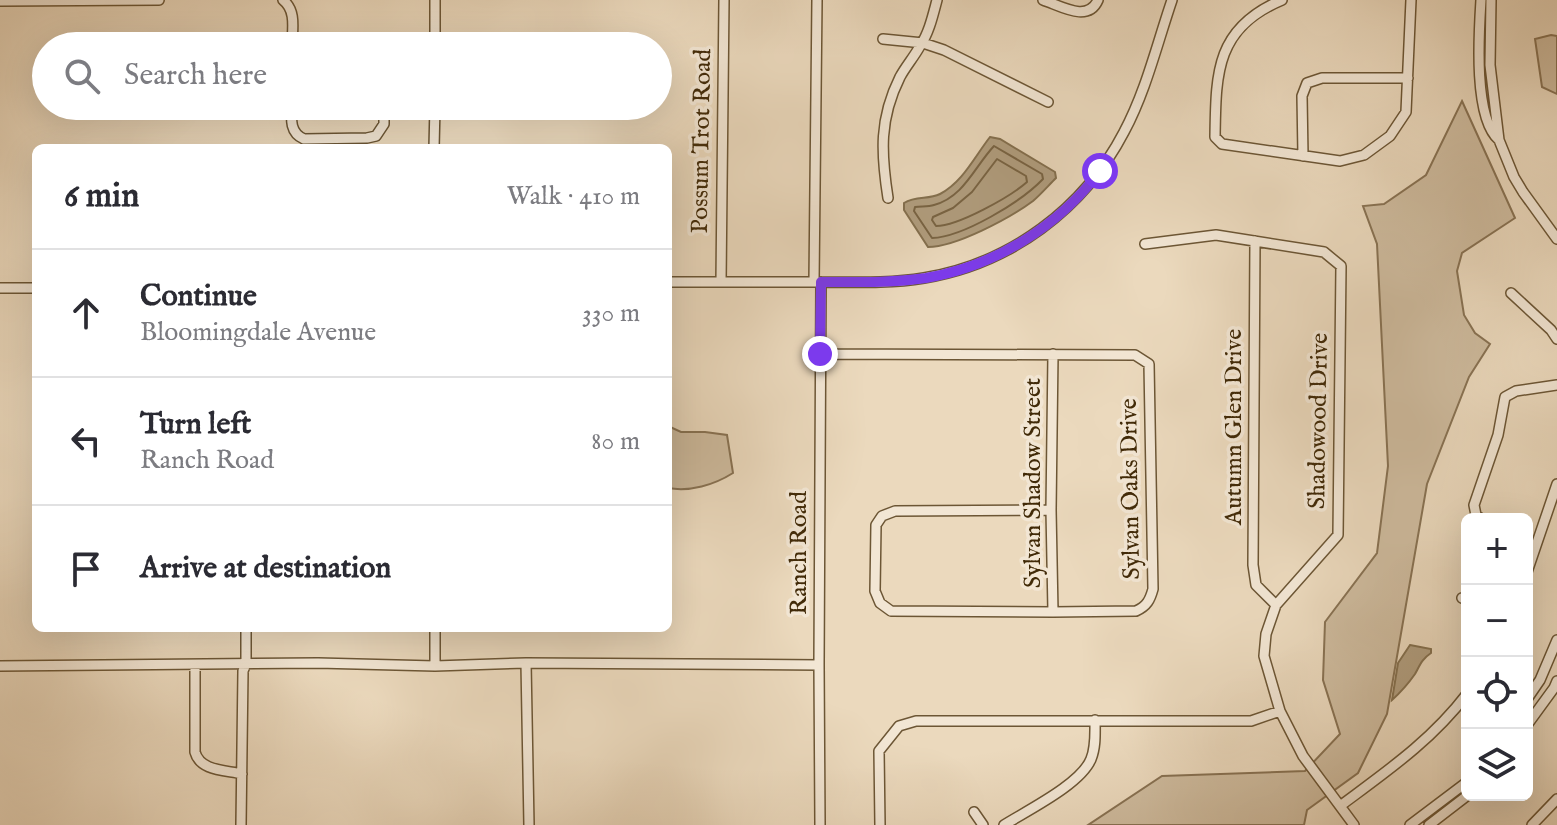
<!DOCTYPE html>
<meta charset="utf-8">
<style>
body{margin:0;font-family:"IM FELL English",serif;background:#f7f7f7;color:#2b2b33}
.controls{position:absolute;right:24px;bottom:24px;display:grid;overflow:hidden;border-radius:12px;box-shadow:0 8px 32px #0002}
.controls button{width:72px;height:72px;display:grid;place-items:center;padding:0;border:0;border-bottom:2px solid #e1e1e2;background:#fff;color:#2b2b33;font:40px sans-serif}
.stop{position:absolute;width:24px;height:24px;margin:-18px;border:6px solid #7c3aed;border-radius:50%;background:#fff}
.stop.end{background:#7c3aed;border-color:#fff;box-shadow:0 2px 8px #0008}
.list{margin:0;padding:0;list-style:none}
h2{display:flex;justify-content:space-between;align-items:center;height:104px;margin:0;padding:0 32px;font-size:34px}
h2 small{font-size:26px;font-weight:400;color:#7c7c81}
.list li{display:grid;grid-template-columns:52px 1fr auto;gap:24px;align-items:center;box-sizing:border-box;height:128px;padding:0 32px;border-top:2px solid #e1e1e2}
.list b{display:block;font-size:30px;white-space:nowrap}
.list p{margin:0;font-size:26px;white-space:nowrap;color:#7c7c81}
.list em{font-size:26px;font-style:normal;color:#7c7c81}
.icon{flex:none;width:44px;height:44px;fill:none;stroke:currentColor;stroke-width:2;stroke-linecap:round;stroke-linejoin:round}
.map{position:relative;flex:none;width:1557px;height:825px;overflow:hidden}
.search{position:absolute;background:#fff;box-shadow:0 8px 32px #0002;left:32px;top:32px;width:640px;height:88px;display:flex;align-items:center;gap:20px;box-sizing:border-box;padding:0 28px;border-radius:44px;color:#7c7c81;font-size:30px}
.panel{position:absolute;background:#fff;box-shadow:0 8px 32px #0002;left:32px;top:144px;width:640px;height:488px;border-radius:12px}
.map>svg:first-child{display:block}
.green{fill:#cebb9e;stroke:#887253;stroke-width:2}
.water{fill:#b19e7f;stroke:#84704f;stroke-width:2}
.lines{fill:none;stroke-linecap:round;stroke-linejoin:round}
.shore{stroke:#796444;stroke-width:2}
.minor-casing{stroke:#6c5635;stroke-width:12}
.minor{stroke:#f2e6d4;stroke-width:9}
.route{stroke:#7c3aed;stroke-width:10}
.labels{text-anchor:middle;dominant-baseline:central;stroke-width:7;stroke-linejoin:round;paint-order:stroke}
.street-label{font-size:24px;fill:#412a08;stroke:#f2e6d4}
</style>
<div class="map">
<svg width="1557" height="825" viewBox="0 0 1557 825">
<rect width="100%" height="100%" fill="#ebd9bd"/>
<filter id="stains"><feTurbulence type="fractalNoise" baseFrequency=".0025" numOctaves="4"/><feColorMatrix values="0 0 0 0 .2 0 0 0 0 .09 0 0 0 0 .02 0 0 0 .5 -.17"/></filter>
<radialGradient id="worn" r=".72"><stop offset=".6" stop-color="#630" stop-opacity="0"/><stop offset="1" stop-color="#630" stop-opacity=".3"/></radialGradient>
<path class="green" d="M1551,35l6,1v58l-15,-7 -7,-48z
M1462,101l53,117 -53,35 -5,18 7,44 11,18 15,11 -21,33 -42,107 -40,230 -29,59 -51,37 -3,15h-216l74,-49 143,-5 35,-37 -17,-54 2,-58 52,-69 11,-87 -11,-222 -14,-38 21,-2 42,-29z
M668,426l13,6h24l22,3 6,38c-19,12 -43,19 -65,15z"/>
<path class="water" d="M990,137l10,2 55,33 1,6c-8,8 -15,16 -23,23 -23,17 -77,46 -105,46l-24,-37v-7c12,-8 24,-3 36,-9 23,-12 35,-38 50,-57z
M1410,645l21,4v4c-9,6 -11,12 -16,21 -7,10 -14,18 -23,26l6,-37z"/>
<g class="lines">
<path class="shore" d="M994,146l48,28 1,5c-22,23 -80,58 -111,59l-18,-27 1,-4c6,-1 13,0 19,-2 30,-8 41,-39 60,-59z
M997,159l29,17 1,6c-17,15 -69,44 -91,44l-4,-6 1,-3 20,-9 19,-16z"/>
<g class="minor-casing">
<path id="minor" d="M283,0c14,11 9,30 9,46
M1043,0c18,6 45,23 55,0
M1282,0c-67,28 -66,74 -67,137l7,7 118,17 24,-6 26,-19 16,-24 5,-112
M1481,0c-2,32 -8,118 18,140
M1491,0l-1,65 9,75 15,37 9,15 34,47
M0,1l159,-1
M883,39l40,4 21,7 104,52
M435,46v-46
M292,106c-1,14 -2,27 12,33l63,-1 9,-2 8,-12v-18
M434,148l1,-42
M1303,156l-1,-60 5,-13 15,-5h86
M888,198c-7,-45 -9,-79 12,-121 6,-11 14,-20 20,-31 9,-13 13,-31 17,-46
M1255,241l-2,324 3,20 20,20
M1145,244l71,-9 108,17 17,14 -3,269 -62,70 -10,29 -2,22 16,55 23,45 51,69
M668,282c49,0 98,0 147,0 36,0 73,2 109,-4 86,-14 160,-69 200,-146 22,-41 33,-88 48,-132
M721,282l3,-282
M814,282l3,-282
M0,288h36
M1511,293l40,37 6,9
M820,354l315,1 14,9 4,225c-3,11 -6,17 -17,22l-83,1 -162,-1 -11,-8 -5,-12 1,-66 6,-9 13,-5 156,-1
M1053,354l-2,156 2,102
M1481,519l-5,-4 -2,-10 24,-70 7,-38 11,-6 41,-6
M1527,572l30,-88
M1462,598l5,2
M526,663l3,162
M195,665v87c5,19 30,18 47,22
M0,666l318,-3 117,3 91,-3 293,2
M435,666v-38
M1527,699l13,-19 17,-40
M1527,725l27,-37 3,-7
M1340,806c47,-35 91,-65 127,-112
M974,812l9,13
M241,825l2,-154 3,-7v-36
M820,825l-1,-160 2,-383
M880,825l-1,-74 20,-25 17,-5h335l29,-10
M1004,825c24,-15 77,-41 87,-66 5,-12 4,-26 4,-39
M1410,825l57,-43
M1429,825l39,-30
M1532,825l25,-26"/>
</g>
<use href="#minor" class="minor"/>
</g>
<g class="lines">
<path class="route" d="M820,354l1,-72c35,0 70,1 105,-4 69,-12 132,-51 174,-107"/>
</g>
<g class="labels">
<g class="street-label">
<text transform="translate(702 141) rotate(-89)">Possum Trot Road</text>
<text transform="translate(1319 421) rotate(-89)">Shadowood Drive</text>
<text transform="translate(1234 427) rotate(-90)">Autumn Glen Drive</text>
<text transform="translate(1033 483) rotate(-90)">Sylvan Shadow Street</text>
<text transform="translate(1131 489) rotate(-91)">Sylvan Oaks Drive</text>
<text transform="translate(799 553) rotate(-90)">Ranch Road</text>
</g>
</g>
<rect width="100%" height="100%" filter="url(#stains)"/>
<rect width="100%" height="100%" fill="url(#worn)"/>
</svg>
<div class="controls">
<button>+</button>
<button>−</button>
<button><svg class="icon" aria-label="locate" viewBox="0 0 24 24"><circle cx="12" cy="12" r="6"/><path d="M12 2v4M12 18v4M2 12h4M18 12h4"/></svg></button>
<button><svg class="icon" aria-label="layers" viewBox="0 0 24 24"><path d="M12 4l9 5-9 5-9-5zM3 14l9 5 9-5"/></svg></button>
</div>
<div class="stop" style="left:1100px;top:171px"></div>
<div class="stop end" style="left:820px;top:354px"></div>
<div class="search"><svg class="icon" aria-label="search" viewBox="0 0 24 24"><circle cx="10" cy="10" r="6"/><path d="M15 15l6 6"/></svg>Search here</div>
<section class="panel">
<h2>6 min<small>Walk · 410 m</small></h2>
<ul class="list">
<li><svg class="icon" aria-label="ahead" viewBox="0 0 24 24"><path d="M12 20V5M6 11l6-6 6 6"/></svg><div><b>Continue</b><p>Bloomingdale Avenue</p></div><em>330 m</em></li>
<li><svg class="icon" aria-label="left" viewBox="0 0 24 24"><path d="M17 20v-9H6M10 6l-5 5 5 5"/></svg><div><b>Turn left</b><p>Ranch Road</p></div><em>80 m</em></li>
<li><svg class="icon" aria-label="arrive" viewBox="0 0 24 24"><path d="M6 21V4h12l-3 4 3 4H6"/></svg><div><b>Arrive at destination</b></div></li>
</ul>
</section>
</div>
